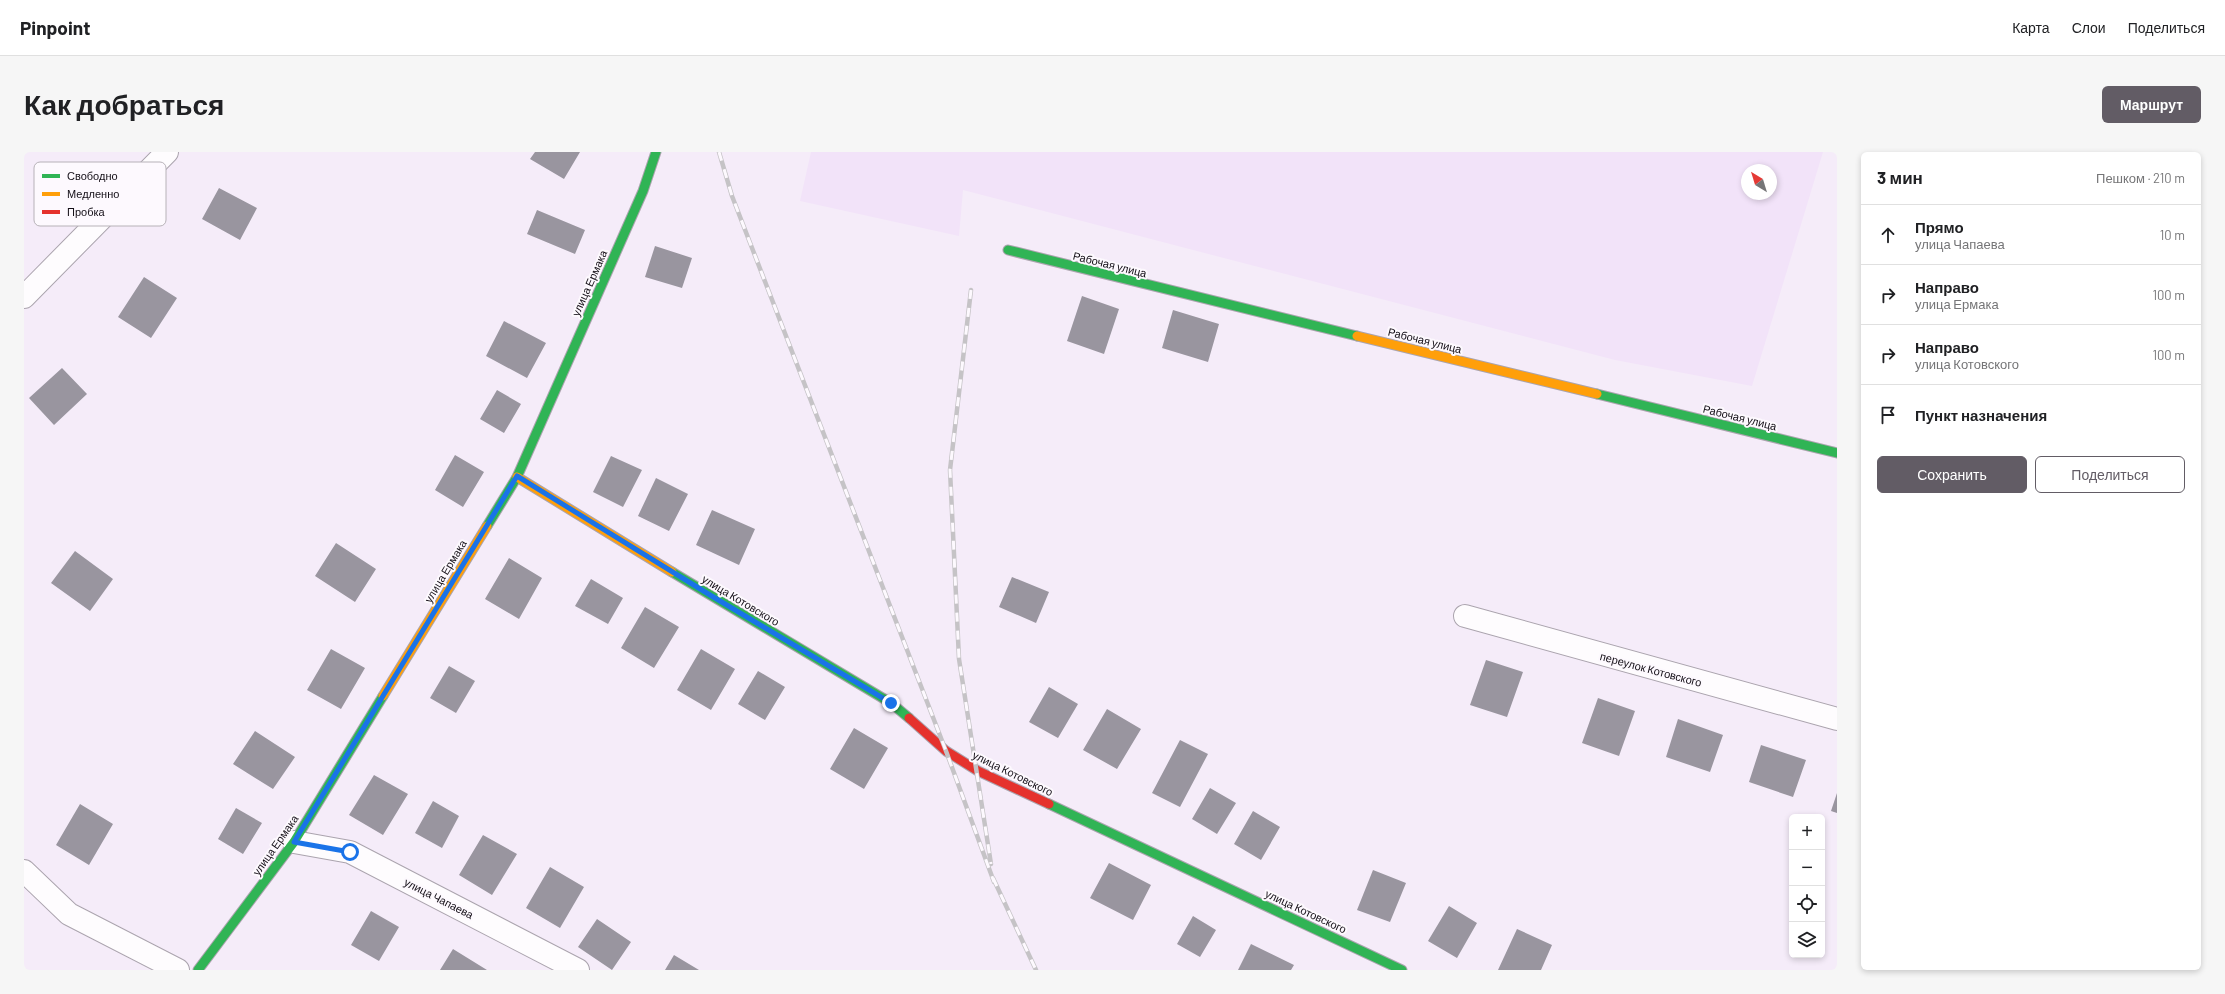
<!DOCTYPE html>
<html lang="ru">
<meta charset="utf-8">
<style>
body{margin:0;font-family:Barlow,sans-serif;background:#f6f6f6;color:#202124}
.controls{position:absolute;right:12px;bottom:12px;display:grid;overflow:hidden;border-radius:6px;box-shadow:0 2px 6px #0003}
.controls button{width:36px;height:36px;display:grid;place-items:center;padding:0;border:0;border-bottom:1px solid #e0e0e0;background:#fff;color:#202124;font:20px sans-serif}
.compass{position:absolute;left:1717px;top:12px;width:36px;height:36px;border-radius:50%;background:#fff;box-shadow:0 2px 6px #0003;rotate:322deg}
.stop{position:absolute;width:12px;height:12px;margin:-9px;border:3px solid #1a73e8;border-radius:50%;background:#fff}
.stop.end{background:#1a73e8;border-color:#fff;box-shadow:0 1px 4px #0008}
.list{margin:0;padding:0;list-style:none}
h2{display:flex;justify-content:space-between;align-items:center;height:52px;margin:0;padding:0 16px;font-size:17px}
h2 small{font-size:13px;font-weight:400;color:#757577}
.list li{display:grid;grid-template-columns:26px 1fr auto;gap:12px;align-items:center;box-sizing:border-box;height:60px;padding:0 16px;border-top:1px solid #e0e0e0}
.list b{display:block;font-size:15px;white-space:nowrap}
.list p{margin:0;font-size:13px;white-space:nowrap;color:#757577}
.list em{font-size:13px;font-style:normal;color:#757577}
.actions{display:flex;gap:8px;padding:12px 16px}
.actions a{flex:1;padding:9px 0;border:1px solid #625c65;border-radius:6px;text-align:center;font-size:14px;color:#625c65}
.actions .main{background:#625c65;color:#fff}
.icon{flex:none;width:22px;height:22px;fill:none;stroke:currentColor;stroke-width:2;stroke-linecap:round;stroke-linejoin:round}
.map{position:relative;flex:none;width:1813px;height:818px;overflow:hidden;border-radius:6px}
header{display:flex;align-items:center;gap:24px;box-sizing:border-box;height:56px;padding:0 20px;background:#fff;border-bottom:1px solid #e0e0e0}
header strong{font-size:19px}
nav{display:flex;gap:22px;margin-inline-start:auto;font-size:14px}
.intro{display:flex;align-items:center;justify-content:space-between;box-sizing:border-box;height:96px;padding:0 24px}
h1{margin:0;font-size:28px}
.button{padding:10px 18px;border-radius:6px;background:#625c65;color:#fff;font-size:14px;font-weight:700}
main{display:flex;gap:24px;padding:0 24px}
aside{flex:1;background:#fff;border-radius:6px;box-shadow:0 2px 6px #0003}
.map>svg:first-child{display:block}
.built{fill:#f2e3f9;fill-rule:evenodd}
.building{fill:#99959f}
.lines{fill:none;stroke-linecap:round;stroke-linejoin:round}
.street-casing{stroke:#aba4ae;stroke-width:24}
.fast-casing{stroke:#aba4ae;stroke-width:11}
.slow-casing{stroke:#aba4ae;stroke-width:11}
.jam-casing{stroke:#aba4ae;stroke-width:11}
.street{stroke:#fefcfe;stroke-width:22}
.fast{stroke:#30b455;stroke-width:9}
.slow{stroke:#ff9f0a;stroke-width:9}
.jam{stroke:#e5322d;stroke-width:9}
.rail-casing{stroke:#c5c3c6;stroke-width:4.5}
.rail{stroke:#fdf9fe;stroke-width:3;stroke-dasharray:9;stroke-linecap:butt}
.route{stroke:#1a73e8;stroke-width:5}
.labels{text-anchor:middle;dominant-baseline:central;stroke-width:4;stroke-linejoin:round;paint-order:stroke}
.street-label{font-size:11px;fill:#130e16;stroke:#fdf9fe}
.key{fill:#fdf9fe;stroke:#b7b2b8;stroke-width:1}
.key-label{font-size:11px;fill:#130e16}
</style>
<header>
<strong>Pinpoint</strong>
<nav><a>Карта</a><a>Слои</a><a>Поделиться</a></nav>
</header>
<div class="intro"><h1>Как добраться</h1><a class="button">Маршрут</a></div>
<main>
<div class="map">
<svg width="1813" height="818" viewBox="0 0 1813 818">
<rect width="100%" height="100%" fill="#f5ecf9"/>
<path class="built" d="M787,0h1012l-71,234 -137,-26 -652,-170 -4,46 -159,-35zM1723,18h24v24h-24z"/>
<path class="building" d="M511,0h45l-16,27 -34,-20z
M195,36l38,20 -17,32 -38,-21z
M513,58l48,20 -10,24 -48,-20z
M631,94l37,12 -10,30 -37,-11z
M120,125l33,21 -26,40 -33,-21z
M1058,144l37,13 -15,45 -37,-13z
M1149,158l46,14 -11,38 -46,-14z
M480,169l42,22 -19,35 -41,-22z
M38,216l25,26 -33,31 -25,-27z
M473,238l24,14 -17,29 -24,-14z
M431,303l29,17 -21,35 -28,-17z
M587,304l31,14 -19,37 -30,-15z
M632,326l32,16 -19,37 -31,-15z
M688,358l43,19 -16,36 -43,-20z
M312,391l40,26 -21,33 -40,-26z
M51,399l38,28 -23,32 -39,-28z
M485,406l33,20 -23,41 -34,-20z
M988,425l37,15 -13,31 -37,-16z
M567,427l32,19 -15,26 -33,-18z
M621,455l34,20 -25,41 -33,-20z
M307,497l34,19 -24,41 -34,-19z
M677,497l34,20 -24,41 -34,-20z
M1462,508l37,12 -16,45 -37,-12z
M425,514l26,15 -19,32 -26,-15z
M734,519l27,16 -20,33 -27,-16z
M1025,535l29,17 -20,34 -29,-16z
M1574,546l37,13 -16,45 -37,-13z
M1083,557l34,20 -24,40 -34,-19z
M1654,567l45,16 -13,37 -44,-15z
M830,576l34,20 -24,41 -34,-20z
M231,579l40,26 -22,32 -40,-25z
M1156,588l28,14 -28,53 -28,-14z
M1737,593l45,15 -13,37 -44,-15z
M350,623l34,19 -25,41 -34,-20z
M1186,636l26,15 -19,31 -25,-15z
M1813,641v20l-6,-2z
M409,649l26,15 -17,32 -27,-15z
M56,652l33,20 -24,41 -33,-20z
M212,656l26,15 -19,31 -25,-15z
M1229,659l27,16 -19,33 -27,-16z
M459,683l34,19 -25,41 -33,-20z
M1085,711l42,22 -18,35 -43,-22z
M526,715l34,20 -24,41 -34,-20z
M1349,718l33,13 -16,39 -33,-12z
M1425,754l28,17 -20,35 -29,-17z
M347,759l28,16 -20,34 -28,-16z
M1169,764l23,14 -16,27 -23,-13z
M573,767l34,23 -19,28 -34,-23z
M1493,777l35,16 -11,25h-43z
M1227,792l43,21 -3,5h-53z
M429,797l34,21h-47z
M650,803l25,15h-34z"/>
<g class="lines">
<g class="street-casing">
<path id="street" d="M0,145l143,-145
M1441,464l372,103
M270,690l56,10 228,118
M0,719l45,43 109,56"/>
</g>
<g class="fast-casing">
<path id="fast" d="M984,98l349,86
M1573,242l240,59
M463,374l30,-49 126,-286 13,-39
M648,420l219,131 18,15
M1025,652l353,166
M174,818l96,-128 89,-146"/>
</g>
<g class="slow-casing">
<path id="slow" d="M1333,184l240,58
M493,325l155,95
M359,544l104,-170"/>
</g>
<g class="jam-casing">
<path id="jam" d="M885,566l37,33 32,20 71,33"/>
</g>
<use href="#street" class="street"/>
<use href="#fast" class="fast"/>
<use href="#slow" class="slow"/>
<use href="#jam" class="jam"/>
<g class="rail-casing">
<path id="rail" d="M695,0l13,44 214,555 48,131
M947,138l-21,180 9,189 32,205
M969,726l43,92"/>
</g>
<use href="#rail" class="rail"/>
</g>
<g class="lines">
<path class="route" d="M326,700l-56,-10 223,-366 193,119 181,108"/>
</g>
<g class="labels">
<g class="street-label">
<text transform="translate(1086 112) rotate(14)">Рабочая улица</text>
<text transform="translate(565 131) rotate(-66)">улица Ермака</text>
<text transform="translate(1401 188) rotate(14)">Рабочая улица</text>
<text transform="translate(1716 265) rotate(14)">Рабочая улица</text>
<text transform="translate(421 419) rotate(-59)">улица Ермака</text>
<text transform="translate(717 448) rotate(31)">улица Котовского</text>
<text transform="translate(1627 517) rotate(15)">переулок Котовского</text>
<text transform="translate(989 621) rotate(26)">улица Котовского</text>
<text transform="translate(251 693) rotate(-55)">улица Ермака</text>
<text transform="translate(415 746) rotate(27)">улица Чапаева</text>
<text transform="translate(1282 759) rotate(25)">улица Котовского</text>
</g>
</g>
<rect x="10" y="10" width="132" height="64" rx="6" class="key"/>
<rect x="18" y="22" width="18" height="4" fill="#30b455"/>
<rect x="18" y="40" width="18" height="4" fill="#ff9f0a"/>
<rect x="18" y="58" width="18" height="4" fill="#e5322d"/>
<g class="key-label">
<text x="43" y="28">Свободно</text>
<text x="43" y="46">Медленно</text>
<text x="43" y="64">Пробка</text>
</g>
</svg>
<div class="controls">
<button>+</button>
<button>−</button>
<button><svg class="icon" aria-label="locate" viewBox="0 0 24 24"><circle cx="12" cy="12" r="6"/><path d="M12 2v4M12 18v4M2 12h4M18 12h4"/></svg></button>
<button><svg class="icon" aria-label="layers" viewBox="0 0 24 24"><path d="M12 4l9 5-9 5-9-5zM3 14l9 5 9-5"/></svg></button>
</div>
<svg class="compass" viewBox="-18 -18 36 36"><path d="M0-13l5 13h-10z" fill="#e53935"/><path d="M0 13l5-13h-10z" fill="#757577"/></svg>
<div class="stop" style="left:326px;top:700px"></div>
<div class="stop end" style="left:867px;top:551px"></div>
</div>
<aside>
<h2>3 мин<small>Пешком · 210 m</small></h2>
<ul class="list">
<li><svg class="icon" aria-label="ahead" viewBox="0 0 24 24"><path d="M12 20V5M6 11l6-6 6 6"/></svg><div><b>Прямо</b><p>улица Чапаева</p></div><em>10 m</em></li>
<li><svg class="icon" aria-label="right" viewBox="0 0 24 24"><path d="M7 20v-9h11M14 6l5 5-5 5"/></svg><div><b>Направо</b><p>улица Ермака</p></div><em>100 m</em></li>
<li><svg class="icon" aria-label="right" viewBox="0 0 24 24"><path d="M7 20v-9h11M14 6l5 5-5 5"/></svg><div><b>Направо</b><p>улица Котовского</p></div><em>100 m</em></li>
<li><svg class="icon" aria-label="arrive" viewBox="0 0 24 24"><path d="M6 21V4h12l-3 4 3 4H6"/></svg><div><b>Пункт назначения</b></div></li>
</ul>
<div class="actions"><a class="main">Сохранить</a><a>Поделиться</a></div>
</aside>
</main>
